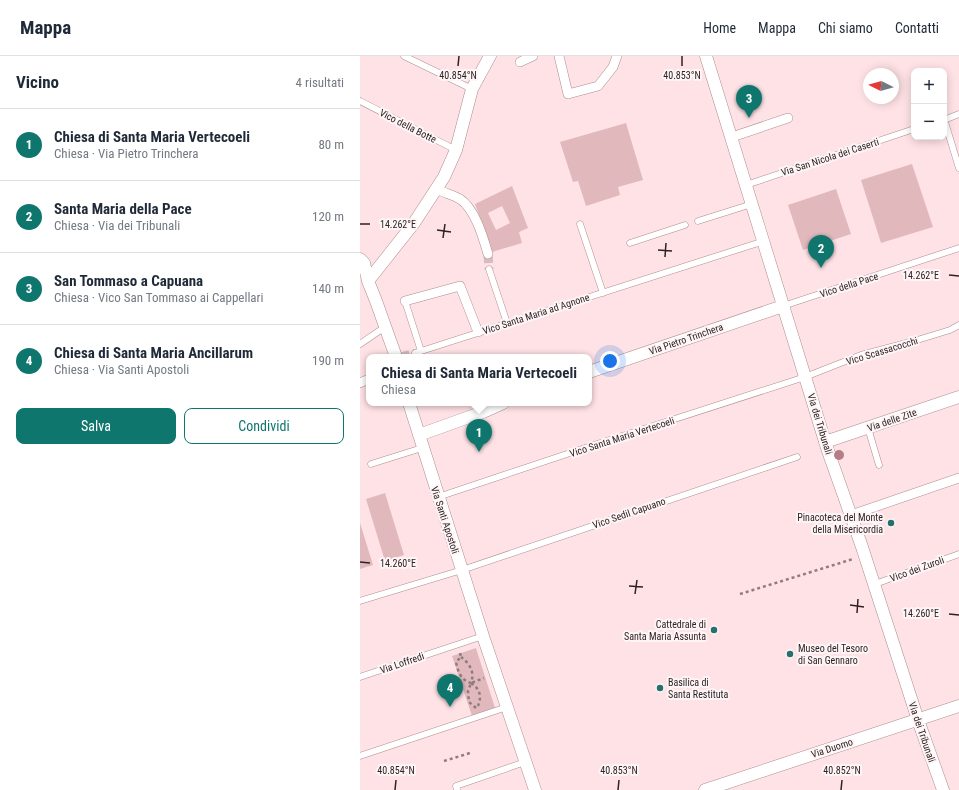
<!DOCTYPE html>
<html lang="it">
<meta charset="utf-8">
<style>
body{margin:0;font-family:"Roboto Condensed",sans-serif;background:#f6f6f7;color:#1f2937}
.controls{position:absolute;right:12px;top:12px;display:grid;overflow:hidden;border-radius:8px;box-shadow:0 2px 10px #0003}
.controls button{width:36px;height:36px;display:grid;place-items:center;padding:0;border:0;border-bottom:1px solid #e0e1e3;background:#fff;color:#1f2937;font:20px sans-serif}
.compass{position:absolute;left:503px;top:12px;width:36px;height:36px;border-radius:50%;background:#fff;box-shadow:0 2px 10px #0003;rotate:275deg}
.you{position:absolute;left:250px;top:305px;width:14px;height:14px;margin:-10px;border:3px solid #fff;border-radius:50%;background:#1a73e8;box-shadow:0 0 0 6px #1a73e833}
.badge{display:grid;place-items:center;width:26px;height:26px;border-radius:50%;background:#0f766e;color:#fff;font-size:13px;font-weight:700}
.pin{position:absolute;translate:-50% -33px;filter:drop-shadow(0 1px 2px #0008)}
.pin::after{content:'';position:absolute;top:21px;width:14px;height:12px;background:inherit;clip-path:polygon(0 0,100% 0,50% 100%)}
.popup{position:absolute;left:6px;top:298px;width:226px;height:52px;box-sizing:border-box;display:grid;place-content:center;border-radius:8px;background:#fff;filter:drop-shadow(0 1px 3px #0005);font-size:13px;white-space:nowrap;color:#747a83}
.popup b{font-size:15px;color:#1f2937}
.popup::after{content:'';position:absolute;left:50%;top:100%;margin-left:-8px;border:8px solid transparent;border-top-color:#fff}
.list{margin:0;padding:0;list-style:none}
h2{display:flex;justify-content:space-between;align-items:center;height:52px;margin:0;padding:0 16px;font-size:17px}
h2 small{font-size:13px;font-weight:400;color:#747a83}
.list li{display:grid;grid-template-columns:26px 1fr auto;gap:12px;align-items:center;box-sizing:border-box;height:72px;padding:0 16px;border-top:1px solid #e0e1e3}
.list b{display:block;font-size:15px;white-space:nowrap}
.list p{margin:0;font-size:13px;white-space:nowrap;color:#747a83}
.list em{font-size:13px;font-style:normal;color:#747a83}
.actions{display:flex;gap:8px;padding:12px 16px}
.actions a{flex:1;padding:9px 0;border:1px solid #0f766e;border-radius:8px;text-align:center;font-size:14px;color:#0f766e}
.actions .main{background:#0f766e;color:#fff}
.map{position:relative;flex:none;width:599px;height:734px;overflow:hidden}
header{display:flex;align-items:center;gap:24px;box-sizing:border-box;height:56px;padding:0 20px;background:#fff;border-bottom:1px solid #e0e1e3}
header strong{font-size:19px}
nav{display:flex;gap:22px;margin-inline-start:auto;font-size:14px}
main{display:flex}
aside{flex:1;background:#fff}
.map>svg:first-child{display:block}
.green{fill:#e1b9bd;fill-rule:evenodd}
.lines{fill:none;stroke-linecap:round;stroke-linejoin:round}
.pedestrian-tunnel{stroke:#d5bcbe;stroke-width:9;stroke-dasharray:9 4.5;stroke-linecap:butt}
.service-casing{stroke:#ae8d91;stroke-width:7}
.pedestrian-casing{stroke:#ae8d91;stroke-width:10}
.minor-casing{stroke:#ae8d91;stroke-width:13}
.path{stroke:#907c7e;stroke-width:2.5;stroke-dasharray:3 3;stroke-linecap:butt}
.service{stroke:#fff;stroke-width:6}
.pedestrian{stroke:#fff;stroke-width:9}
.minor{stroke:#fff;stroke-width:12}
.tree{fill:#b47d87}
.ticks{fill:none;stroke:#2f2223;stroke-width:1.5}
.poi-dot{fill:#25706c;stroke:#fdf5f6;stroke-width:1.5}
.labels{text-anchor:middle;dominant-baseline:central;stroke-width:4;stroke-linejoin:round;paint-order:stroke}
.street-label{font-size:10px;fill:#2f2223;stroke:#fdf5f6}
.poi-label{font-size:10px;fill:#2f2223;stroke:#fdf5f6;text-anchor:end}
.ticks-label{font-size:10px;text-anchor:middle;fill:#2f2223;stroke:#fdf5f6;stroke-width:4;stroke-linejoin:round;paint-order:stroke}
</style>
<header>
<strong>Mappa</strong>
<nav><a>Home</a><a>Mappa</a><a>Chi siamo</a><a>Contatti</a></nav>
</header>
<main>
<aside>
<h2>Vicino<small>4 risultati</small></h2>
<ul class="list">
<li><span class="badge">1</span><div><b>Chiesa di Santa Maria Vertecoeli</b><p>Chiesa · Via Pietro Trinchera</p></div><em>80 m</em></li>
<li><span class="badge">2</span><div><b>Santa Maria della Pace</b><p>Chiesa · Via dei Tribunali</p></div><em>120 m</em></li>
<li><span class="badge">3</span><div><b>San Tommaso a Capuana</b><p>Chiesa · Vico San Tommaso ai Cappellari</p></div><em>140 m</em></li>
<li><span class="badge">4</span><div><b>Chiesa di Santa Maria Ancillarum</b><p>Chiesa · Via Santi Apostoli</p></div><em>190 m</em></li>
</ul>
<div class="actions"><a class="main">Salva</a><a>Condividi</a></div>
</aside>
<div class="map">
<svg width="599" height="734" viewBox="0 0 599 734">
<rect width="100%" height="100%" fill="#ffe2e5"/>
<path class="green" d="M266,67l17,57 -25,7 2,8 -34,11 -8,-25 -5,1 -13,-40z
M552,108l21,63 -52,16 -20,-63z
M152,130l16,42 -9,4 3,11 -30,9 -17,-48zM142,150l8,17 -14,7 -8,-17z
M476,133l15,45 -48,16 -15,-45z
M25,437l19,62 -19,6 -19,-62z
M0,467l13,42 -13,4z
M116,592l19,60 -23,8 -20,-60z"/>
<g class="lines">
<path class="pedestrian-tunnel" d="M128,198l1,15
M41,301l14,-4"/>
<g class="service-casing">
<path id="service" d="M44,0l68,33
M0,45l96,49
M584,63l15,49
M584,64l15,-6
M386,129l168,-56
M338,165l54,-17
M220,168l23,69
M270,187l55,-18
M129,213l18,54
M45,245l16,50
M423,250l176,-58
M0,288l25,-17
M55,297l349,-112
M508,372l11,37
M11,408l51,-16
M78,441l153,-51 214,-69 56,-22 53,-14 36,-11 9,-5
M515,528l84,-30
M0,545l102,-31 335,-113
M0,621l123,-41
M0,700l147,-49
M97,734l-1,-4 69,-24"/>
</g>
<g class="pedestrian-casing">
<path id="pedestrian" d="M199,0l9,38 30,-8 15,-19 4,-11
M160,6l13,-6
M372,81l56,-19
M77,133c7,4 16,6 23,10 15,10 23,38 28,55
M45,245l55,-15 18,46
M0,327l9,-4
M491,459l108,-37"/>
</g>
<g class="minor-casing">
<path id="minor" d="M346,0l121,392 35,99 56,173 25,70
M0,203l4,4 4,18 8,20 20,56
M8,225l46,-58 30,-46 12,-27 16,-61 18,-33
M229,316l194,-66
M49,347l74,233 52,154
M59,379l64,-23 20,-9
M465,386l134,-45
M345,734l254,-84"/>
</g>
<path class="path" d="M380,538l113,-35
M100,597l1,4 -5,5c2,10 5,18 15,21 4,-11 -1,-19 -10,-26
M111,627c9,6 11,13 7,23
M116,652l-7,-6 -1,-11 3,-8 13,-5
M84,705l26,-8"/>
<use href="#service" class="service"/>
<use href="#pedestrian" class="pedestrian"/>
<use href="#minor" class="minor"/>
</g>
<circle class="tree" cx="479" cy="399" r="5"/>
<path class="ticks" d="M98,10l1,-10M322,10v-10M0,168h10M77,174l14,2M83,182l2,-14M298,194l14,1M305,201l1,-14M589,219l10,1M0,506l10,1M269,530l14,1M275,538l2,-14M490,549l14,2M497,557l1,-14M589,558l10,1M35,734l1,-10M258,734l1,-10M481,734l1,-10"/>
<g class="poi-dot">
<circle cx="531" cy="467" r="4"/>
<circle cx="354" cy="574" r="4"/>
<circle cx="430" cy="598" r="4"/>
<circle cx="300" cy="632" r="4"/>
</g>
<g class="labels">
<g class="street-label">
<text transform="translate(48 70) rotate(27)">Vico della Botte</text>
<text transform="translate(470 101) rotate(-18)">Via San Nicola dei Caserti</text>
<text transform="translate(489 229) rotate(-18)">Vico della Pace</text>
<text transform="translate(176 258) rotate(-18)">Vico Santa Maria ad Agnone</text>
<text transform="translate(326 283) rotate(-19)">Via Pietro Trinchera</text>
<text transform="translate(522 295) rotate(-17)">Vico Scassacocchi</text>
<text transform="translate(532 364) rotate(-19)">Via delle Zite</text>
<text transform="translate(460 368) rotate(73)">Via dei Tribunali</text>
<text transform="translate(262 381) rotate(-18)">Vico Santa Maria Vertecoeli</text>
<text transform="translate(269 457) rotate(-19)">Vico Sedil Capuano</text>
<text transform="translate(85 464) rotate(72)">Via Santi Apostoli</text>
<text transform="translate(557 513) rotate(-20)">Vico dei Zuroli</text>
<text transform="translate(42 607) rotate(-19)">Via Loffredi</text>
<text transform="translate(562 676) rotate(71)">Via dei Tribunali</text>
<text transform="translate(472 692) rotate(-18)">Via Duomo</text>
</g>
<g class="poi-label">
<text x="523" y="461">Pinacoteca del Monte<tspan x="523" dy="12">della Misericordia</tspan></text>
<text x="346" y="568">Cattedrale di<tspan x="346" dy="12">Santa Maria Assunta</tspan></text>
<text x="438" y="592" text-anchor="start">Museo del Tesoro<tspan x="438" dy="12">di San Gennaro</tspan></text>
<text x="308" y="626" text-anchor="start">Basilica di<tspan x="308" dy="12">Santa Restituta</tspan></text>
</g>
</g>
<g class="ticks-label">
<text x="98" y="23">40.854°N</text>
<text x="322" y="23">40.853°N</text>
<text x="38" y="172">14.262°E</text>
<text x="561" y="223">14.262°E</text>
<text x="38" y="511">14.260°E</text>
<text x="561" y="561">14.260°E</text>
<text x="36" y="718">40.854°N</text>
<text x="259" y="718">40.853°N</text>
<text x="482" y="718">40.852°N</text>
</g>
</svg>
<div class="controls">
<button>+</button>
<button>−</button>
</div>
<svg class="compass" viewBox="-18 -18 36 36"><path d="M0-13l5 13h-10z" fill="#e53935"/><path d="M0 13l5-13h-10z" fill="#747a83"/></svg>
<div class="you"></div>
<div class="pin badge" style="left:119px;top:396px">1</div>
<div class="popup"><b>Chiesa di Santa Maria Vertecoeli</b>Chiesa</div>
<div class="pin badge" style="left:461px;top:212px">2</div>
<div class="pin badge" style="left:389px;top:62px">3</div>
<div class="pin badge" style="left:90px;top:651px">4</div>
</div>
</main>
